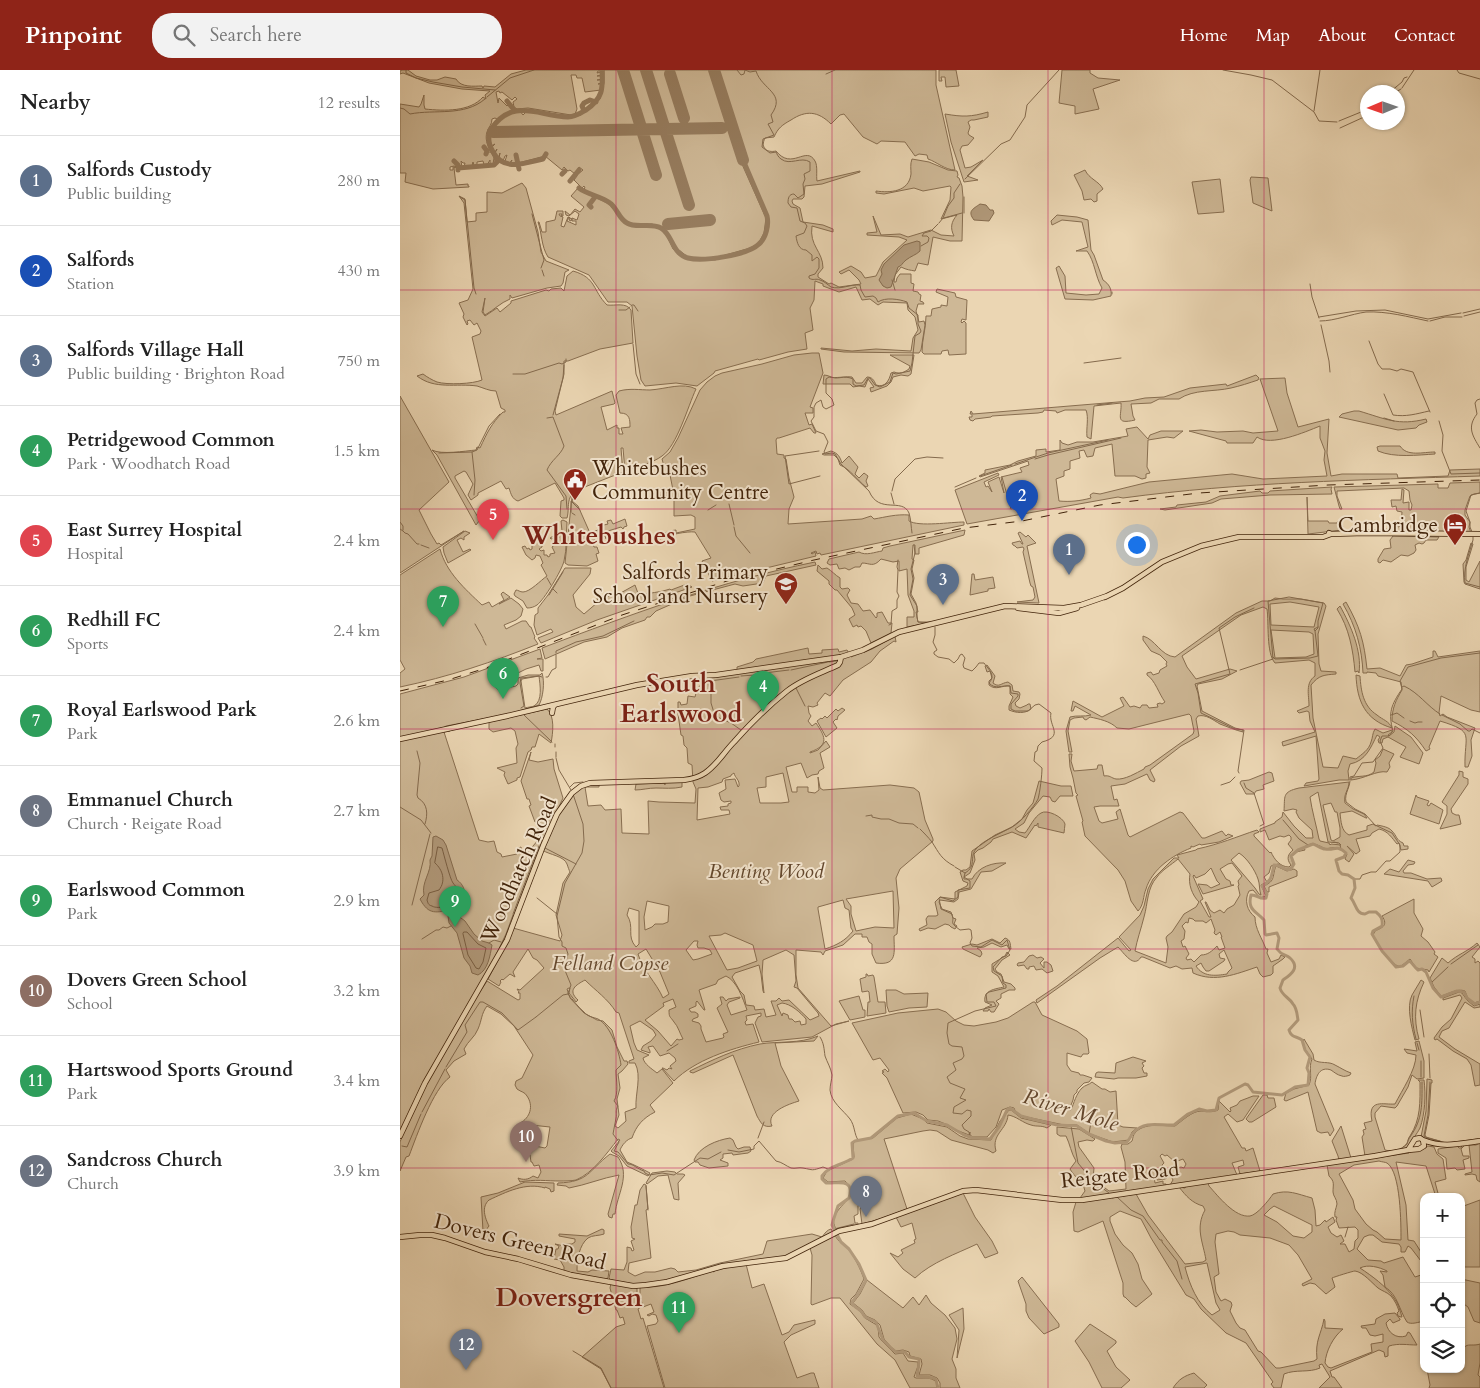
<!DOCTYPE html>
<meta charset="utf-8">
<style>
body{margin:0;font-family:Cardo,serif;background:#f2f2f2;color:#222}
.controls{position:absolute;right:15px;bottom:15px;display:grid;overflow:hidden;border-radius:10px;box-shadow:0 1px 4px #0004}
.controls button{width:45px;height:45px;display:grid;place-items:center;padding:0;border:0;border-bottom:1px solid #e0e0e0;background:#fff;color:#222;font:25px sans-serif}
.compass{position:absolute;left:960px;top:15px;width:45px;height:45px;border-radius:50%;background:#fff;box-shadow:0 1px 4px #0004;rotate:268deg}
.you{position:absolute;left:736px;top:474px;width:18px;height:18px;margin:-12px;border:4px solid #fff;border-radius:50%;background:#1a73e8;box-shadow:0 0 0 8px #1a73e833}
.badge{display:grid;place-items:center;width:32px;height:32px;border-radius:50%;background:#8f2418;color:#fff;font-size:16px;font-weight:700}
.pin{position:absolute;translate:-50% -41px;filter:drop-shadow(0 1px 2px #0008)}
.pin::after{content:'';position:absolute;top:26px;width:18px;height:15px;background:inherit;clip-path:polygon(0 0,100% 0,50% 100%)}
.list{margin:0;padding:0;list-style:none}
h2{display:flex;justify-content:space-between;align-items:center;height:65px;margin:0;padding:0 20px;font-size:21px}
h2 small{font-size:16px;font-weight:400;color:#767676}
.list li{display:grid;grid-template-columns:32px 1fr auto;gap:15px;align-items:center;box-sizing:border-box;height:90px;padding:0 20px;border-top:1px solid #e0e0e0}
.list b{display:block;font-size:19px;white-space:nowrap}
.list p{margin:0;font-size:16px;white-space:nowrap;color:#767676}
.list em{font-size:16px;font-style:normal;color:#767676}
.icon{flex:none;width:28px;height:28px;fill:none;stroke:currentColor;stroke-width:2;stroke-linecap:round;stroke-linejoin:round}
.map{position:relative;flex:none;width:1080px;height:1318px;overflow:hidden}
header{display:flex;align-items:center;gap:30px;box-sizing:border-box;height:70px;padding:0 25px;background:#8f2418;color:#fff}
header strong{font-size:24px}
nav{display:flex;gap:28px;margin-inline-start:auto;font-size:18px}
.search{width:350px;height:45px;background:#f2f2f2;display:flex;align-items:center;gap:12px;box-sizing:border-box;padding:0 18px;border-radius:20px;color:#767676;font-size:19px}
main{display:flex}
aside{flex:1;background:#fff}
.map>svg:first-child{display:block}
.green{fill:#ceb896;stroke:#886e50;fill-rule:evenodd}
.water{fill:#b1997a;stroke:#846a4d}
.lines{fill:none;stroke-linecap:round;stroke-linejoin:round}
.shore{stroke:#795e42;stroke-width:1}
.stream{stroke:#846a4d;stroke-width:1}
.river{stroke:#b1997a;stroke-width:3}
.taxiway{stroke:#967c5e;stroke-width:5}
.runway{stroke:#967c5e;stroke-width:12}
.primary-casing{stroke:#41230a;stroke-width:6}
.primary{stroke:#ebd6b3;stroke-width:4.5}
.rail{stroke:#41230a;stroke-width:1;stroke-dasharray:9 9;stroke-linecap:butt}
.grid{fill:none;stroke:#c2185b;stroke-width:1;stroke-opacity:0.55}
.labels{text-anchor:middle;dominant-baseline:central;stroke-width:4;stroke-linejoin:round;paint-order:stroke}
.poi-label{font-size:21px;fill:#41230a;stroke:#f2e4ce;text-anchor:end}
.street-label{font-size:21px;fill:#41230a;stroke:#f2e4ce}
.park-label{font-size:21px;font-style:italic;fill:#64482d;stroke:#f2e4ce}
.water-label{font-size:22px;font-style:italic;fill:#63462c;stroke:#f2e4ce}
.district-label{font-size:26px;font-weight:bold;fill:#7a1f14;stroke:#f2e4ce}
</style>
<header>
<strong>Pinpoint</strong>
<div class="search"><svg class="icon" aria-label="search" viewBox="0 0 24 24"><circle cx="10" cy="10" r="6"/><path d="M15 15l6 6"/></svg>Search here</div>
<nav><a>Home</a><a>Map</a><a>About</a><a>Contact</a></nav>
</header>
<main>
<aside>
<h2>Nearby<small>12 results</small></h2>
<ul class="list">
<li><span class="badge" style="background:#5c6f8a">1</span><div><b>Salfords Custody</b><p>Public building</p></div><em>280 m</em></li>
<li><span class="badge" style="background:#1a4fb4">2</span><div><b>Salfords</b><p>Station</p></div><em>430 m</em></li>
<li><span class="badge" style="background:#5c6f8a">3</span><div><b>Salfords Village Hall</b><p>Public building · Brighton Road</p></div><em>750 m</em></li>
<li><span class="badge" style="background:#2e9e5b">4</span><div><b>Petridgewood Common</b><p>Park · Woodhatch Road</p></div><em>1.5 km</em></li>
<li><span class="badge" style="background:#e0444e">5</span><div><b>East Surrey Hospital</b><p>Hospital</p></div><em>2.4 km</em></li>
<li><span class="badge" style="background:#2e9e5b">6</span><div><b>Redhill FC</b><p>Sports</p></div><em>2.4 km</em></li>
<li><span class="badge" style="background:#2e9e5b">7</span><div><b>Royal Earlswood Park</b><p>Park</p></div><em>2.6 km</em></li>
<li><span class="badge" style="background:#6b7280">8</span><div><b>Emmanuel Church</b><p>Church · Reigate Road</p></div><em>2.7 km</em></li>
<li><span class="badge" style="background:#2e9e5b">9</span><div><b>Earlswood Common</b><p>Park</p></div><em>2.9 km</em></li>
<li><span class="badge" style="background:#8d6e63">10</span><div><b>Dovers Green School</b><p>School</p></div><em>3.2 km</em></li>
<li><span class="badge" style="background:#2e9e5b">11</span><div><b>Hartswood Sports Ground</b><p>Park</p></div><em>3.4 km</em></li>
<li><span class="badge" style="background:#6b7280">12</span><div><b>Sandcross Church</b><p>Church</p></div><em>3.9 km</em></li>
</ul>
</aside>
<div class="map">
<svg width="1080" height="1318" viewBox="0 0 1080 1318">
<rect width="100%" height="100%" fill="#ebd6b3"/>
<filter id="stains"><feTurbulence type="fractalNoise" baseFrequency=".004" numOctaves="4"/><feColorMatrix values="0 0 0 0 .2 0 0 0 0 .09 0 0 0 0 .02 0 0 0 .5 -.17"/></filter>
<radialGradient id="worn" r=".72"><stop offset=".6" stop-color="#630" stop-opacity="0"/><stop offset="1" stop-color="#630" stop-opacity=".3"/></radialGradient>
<path class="green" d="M2,0h6l8,6 14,4h7l8,-3 11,2c5,9 18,7 26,7l1,2 1,-2 11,1 16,-13 15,-4h75v1h-3l-1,2 4,-1v3l-4,1h5v3l-5,1h5l-1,3 -3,1h3v6l-16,2 -3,-14h-5l-1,-3h-5l6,34 -2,5 -4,1 -43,-7 -11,1 -3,-2 -1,-5 4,-3 -2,-2 -3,3 -10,-8 -2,1 -1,-2 -3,1 2,11 1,-5 8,8 2,-2 4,5 -16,10 -2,-1 -3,1c0,6 -3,7 -5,13 -2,6 0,13 3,18h-2l-3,-3h-1l2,3v5l2,-3h3l3,6 -1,6 -3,1v-5l-3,5h-3l-1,-4 -6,1v3l-3,1 -1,-4 -1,4 -8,1 1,-4h-2l-2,-2 1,6h-3v-2l-5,-4v1l3,3 1,2 -4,-1 -4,1v3h3v-3h3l-2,1 2,17 12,-1v2h1v1l-36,2 -28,-7 1,-9h-6v-69l19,3 2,-3 3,-9v10l1,4c19,2 45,3 58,-12l3,2 -1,-4 5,-4 -28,-2 -33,-6 -26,-10 -3,1v-3z
M204,0h108l29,92 25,56 -2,15 -6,11 -8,4 -35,10 -27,-1 -13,-10 -7,-13 -6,-6 -10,-4 -16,1 -8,-2 -5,-4 -12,-17 -25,-10 -3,-2 2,-2 -1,-2 -2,2 -8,-8 3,-4v-1l6,-5 -4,-3 -4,7 -5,-4 -2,1 -4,-4 -2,3 -17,-14 -27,7 -1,-3v3h-7l2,-3 -2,3 -5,-2 2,-6 -2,1 -2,5 -4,-3 1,-5 -1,4 -4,-4 2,-4 -2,3 -3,-5 3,-3 -4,2c-3,-20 10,-31 29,-35l3,4 4,-4 42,7 12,-3 19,-16 4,-16z
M316,0h220v15l19,85c-10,0 -18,-8 -27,-11l-1,-4 -8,-1 -4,2 -10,-14 -24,-1 -4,3 -14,-7 -19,-23 -4,1 -9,9c-13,-13 -25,-14 -40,-4 -9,5 -13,8 -17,17l-9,1c-5,10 2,15 11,13 16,20 30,-6 39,10 3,5 1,15 2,20l43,-10v1l-38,12 -17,2 -1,11 -2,2h-9l-1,2 1,3 7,4 3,14 20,3 10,4v3l-21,-6c-3,20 11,25 11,42l-5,6v3l11,7 2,-1 8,4 22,-3 -2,-4 -10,-10 -8,4 -2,-2 12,-6 10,6 4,6 11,-2 7,-14 24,-22 -8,-3 -32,-2v-2l10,-1 -4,-16 8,19 19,-1 8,3 23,-7 10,5 13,1c-4,-8 -3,-14 3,-21l-16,4 9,-19 1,-13 -1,-1 -27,5 -9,-3 -30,6 -8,-1v-2c14,2 33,1 35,-17 0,-5 -1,-10 1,-15l17,3 19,8 9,1 1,4 -1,2 2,1 3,8 1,11 -1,44h-12l-17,-4 -5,28 -10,-2 -3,8c-5,-1 -8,-1 -14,-4l-6,8 -1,7h2l1,-4 3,-4h11v9l3,1 -1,7 5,1 1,2 2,1 -1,6 3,1 1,2h-6l-2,7 3,11 5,-1 1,4 -4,25 -2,3 -75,-1 -23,-3v-1l31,3 24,-2 35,2 2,-13 5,-8 -3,-13 -7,-7 -1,-7 -24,-1 -5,3 -8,-6 -8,1 -6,-13 -17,5 -16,-6v-2l-8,-3 -1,19 -4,8 3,22 -8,3 2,16 -19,3 -29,8 -1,-1 -43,12 -1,2 -17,13 -21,-3 -31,3 -4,-6 -4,-24 -5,-50 -5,-4h-19l-19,-27 -41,-18c-7,-11 -6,-24 -10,-35h1l3,10h4v-10l9,-2 2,-9h6v5h-2l1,-2h-3l1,2 3,1 -2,9 3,1 4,-10 4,2 -1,2 -2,-1 1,-2 -1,-1 -2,4 9,4v-4h-4v-3l5,2 2,-6 -4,-3 -6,5 -3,-1 -1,-4 5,4 5,-6 5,3 4,-5 -13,-11 7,-8 15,9v3l4,-2 12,6 17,20 9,2h18l8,3 5,5 7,15 14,10 28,1 37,-11 7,-4 8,-12 1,-17 -21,-48z
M539,0h17l3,16 -13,1 -1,-10h-4l1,4h-3z
M662,0h28v3l8,5 22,2 -27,9 6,20 -24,5v-8l-16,-3z
M588,42v5l-14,3h-3l-3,2 2,5 -2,6 1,2 5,3 -6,7 -6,1 -2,4 5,18 6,-1 12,-7 -16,16 11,4 -14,2 -13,-40 -6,-28c18,3 26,3 43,-2z
M685,100c4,9 14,11 18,19l-6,5v7l-3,1 -3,-3 -7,1 -2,-9 -8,-16z
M851,107l17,1 4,33 -19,-8 -3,-23z
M820,109l4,33 -26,2 -6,-32z
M122,113l4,5 12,44 3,20 5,9 23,9 -4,2 -2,11 -2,3 -14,2 -35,10 -2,-3v4c-10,4 -16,11 -25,16l-2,-3 2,-14 -3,14 3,4 12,-8 3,4 11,-9v-2l35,-11 3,1 2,-2 10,-1 3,3 3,-15 6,-5c24,7 19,19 34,34 8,1 19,-3 24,5l2,33 -33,6 -32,12h-4v13l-9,37 1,4 56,-24 3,12 -1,1 -13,3 6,23 10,-5v3h2v6h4l-2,-6 9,-1c0,-7 0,-14 -10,-14l-4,-18 3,-4c11,-3 21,-1 31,-1 16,-1 33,-8 46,-1 -8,17 -19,57 -34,67 -9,7 -26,11 -37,15l-2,-23h-2l2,24 -46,18c-12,8 -7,17 -10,28h-5l-2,-2 1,-15 3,-1v-2l-9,-15 -37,18c-6,-2 -7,-7 -9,-13l-3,1 -5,-8 -23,12v2l-7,5 -3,-5 5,-11 -7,-12 -2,-1 -9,5v2l24,41v2l-3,4 -39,-70 -5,-5c9,5 33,1 44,0l1,-3 3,1c7,-15 11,-24 23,-36h2v-2l-4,-2 -5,-17c-7,0 -12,-3 -19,-5 -21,-3 -42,4 -60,-10l6,-2c4,3 9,6 14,8 10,3 36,2 45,-2l-10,-43 8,-3 1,-3 -4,-8 -3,2 -4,-5 -3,1 1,3 -1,1 -4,-8 1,-3 -5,-11 9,-3 5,-11 -9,-86 -5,-7 6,3 2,23 9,-1v-8l11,-1v-20l15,1z
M657,145l20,2 11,3 3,30 3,5 9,25c6,4 9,9 8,16l-18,4 -28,-1 -9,-31 3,-2 6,10 1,17 20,2 13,-1 3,-6c-7,-12 -7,-26 -15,-37h-11l12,-4 -6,-25 -20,-2 -10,5 -1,-4z
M537,219l18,4 1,4 11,3 -1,20 -4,-1 -1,3 1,1 2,-2 2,2v31l-17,1 -1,-5 -6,1 -1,3h-17l-2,-2c0,-13 4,-23 4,-36h5l1,-7 9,-2v-2l6,1 1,-9 -12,-5z
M412,283h7l4,20 -13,34 3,1v5h-8l4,12 3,-1 4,9h-2l-4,-5 -31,10h-2l-1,2 1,14 7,1v3l2,1 3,19 5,19 -5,12 -1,15 74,-5 9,-3 3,3c12,-2 22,-5 35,-4v6c10,6 42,1 55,1v3l-143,30 -1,-2 -3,1 -1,-3 -5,2 1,1 3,-2 1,4 -104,25 -10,-20 9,-3 -16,-26c-8,-1 -28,3 -35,7l-1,-4c5,-1 11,-5 17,-5v3l19,-4v-12l-4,-2 -17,1v-15l-2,-2h-5v-3l-9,-1 -3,1 2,-5 5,-1 4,3 7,-3 -3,-15 2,-1 -2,-7 -6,-1 -2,-7 8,-7 8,-14 22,-48 7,-8 8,-6 7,-3 40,-9 32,-9z
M490,285h24l-3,19 -3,2 -7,-1 -8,2 -2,5 -4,4 -16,6 -1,-4 4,-1 -6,-8 -3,8 -6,-1 -6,1 -3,-3h-27l1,-9c4,0 8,3 12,3 5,0 10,-2 16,-1l4,6h6l5,-6c5,0 7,3 9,8 9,3 13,-4 15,-12l3,-1c6,2 9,1 15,-3l1,-3z
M856,305l3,3 -1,2c-9,3 -18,6 -27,8 -17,4 -37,1 -52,11h-20l-8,4 -20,1 2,12 2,4c-21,5 -13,-4 -14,-17l-27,3 -3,33 -4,-2c-1,-9 2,-19 -1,-27h-21l-8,3 -1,-2 -12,-1 -1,2 -5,1 -46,3 -1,1 -16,2 -2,2 -3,-1 -1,-3h3v-3h-2l1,-3 2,3 157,-13 15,-3 19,-1 26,-9 36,-4 1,2z
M885,308l2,15 11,34 31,-8 -2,34 4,23 11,-2h55l1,4 50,-2 2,-6 30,-1v7c-119,4 -239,6 -357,22l-5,-1 -151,27 -12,-34 43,-17 1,2 -15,7 2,5 2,-1 4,6 -4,-10 11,-5 5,16 -3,-16 21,-5 -2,-4 9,-3 -1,-4 -48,16 -1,-1 6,-3v-3l25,-5 8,-4 18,-5v-6l10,-1v3l14,-2v-10l2,3 6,2 9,-3h16l35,-6 -2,-7 11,-2 11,12 2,-4 11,-4h22l-9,7 -7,-1 -19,3 -1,27 3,6 -4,1v4l-4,1 -7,-3h-20l-3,-32 -17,4 -2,8 -6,1 -3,-7 -5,1 1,7 -10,3v8l-6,2v5l-8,3 3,22c11,1 21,0 32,-3l-1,-3 3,-2 7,1 49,-12 83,-8 31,5 64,-3 -3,-16 1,-9 -5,-13v-12c-15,6 -49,21 -63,11l-4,6h-26l-1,-2 -37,-10 12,-1 16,2 26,-1 10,2 25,-2 -18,-52z
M0,326l49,86 -30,28 12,24 6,10 2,-1 2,2 23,-14 -64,42z
M954,341h5c27,8 39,15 67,8l1,3 -8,3 -3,3 -18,2 -59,-13 3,-3z
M980,376h20c7,11 23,6 35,6v2c-17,1 -41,4 -57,-3l-1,-4z
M431,381c7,2 9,6 11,12l7,-7 9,11 -3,7 4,4 5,-5 4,3 -2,5 2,5 -2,1c-9,-7 -16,-18 -26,-22l-2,-6 -4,-4h-10l-2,-1z
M1080,412v11l-6,1 -4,2 -5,14v5l5,7 -1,5 2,6 -109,-2 1,-1 31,-1 1,-1v-4l3,3 3,-1 1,-14 -5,-1 -1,-5 -4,1 -1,-7h10l1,-11 2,1 -1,13 6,-1v8h2l1,-5 -2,-5 -1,-9 -5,-3 -67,3v5l5,13h-2l-1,-3 -5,-19 104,-3v4h10l2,-5z
M932,417l-1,2 1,5 -62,1 -49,4 -9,4 -47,7 -5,-1 16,-2 1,-2 29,-3 14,-6 40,-5 2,2h6l2,-2z
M172,427h2l-2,4 6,5 12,27 13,-5 -1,-3h2l4,-1 -1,-3 4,-1 2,4 12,-5 2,7 -3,1 -1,2 -2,-2 -13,4 2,5 -3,1v2h-1l-1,-3 -13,5 2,6h3l2,6 -3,1 2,7 -11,5 -19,-1 -3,-2z
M907,427l1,24h20l1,2h8l1,-2 2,-1 3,7 -1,3 -34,4z
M163,450l4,2c-1,13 0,27 -3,39 -2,9 -20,39 -27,44 -3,2 -6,3 -10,3l-4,-7 -8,-5 -1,-2 2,-4c2,0 4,2 7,2 7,0 18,-12 24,-16l-6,-11 2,-2 -3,-7 -4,-1 -1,3 -3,2 -6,-5 -4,-8 3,-1 2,3 2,-1 1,2 2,-1v-4l3,-3h-4l-3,-4 8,-4 4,7 3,1 -1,3v2l-3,2 2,2 3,-1v5h3l1,2 2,-1v-2l5,-1 -3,-6 5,-4 -2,-5 -4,1 -1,-1 5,-3 3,4 1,-1 -1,-4 4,-3 -1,-10z
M565,460l-1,5 -45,13v6h-4v-9h-2l-1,14 2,1 -2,9 2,9 -3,16 5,9 2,9h-2l2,10 10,1 -21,4v-10h7v-6l-6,-16 -1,-26 -8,2v-10l-6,1 -12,-3c-8,9 -11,4 -19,4l-2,4h-5l-6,3 -4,-2 -6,1 -2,-5 -7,1 -3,-2 2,-4 30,-7c7,4 16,0 23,-1l1,-3 7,-2z
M65,461l5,2 -6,4v3l-3,-2 -4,2 6,12 7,-3 1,1 -23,13 -4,-10 -1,-6z
M620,462l6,5 2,-2 8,8 -9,3 12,57 -22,-1 16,-2 2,-3 -2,-10 -2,-1 -1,-3 -7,-31 1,-3 -1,-2 -6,1 -2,-2 -2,-1 -1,-2 8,-2 2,3h1l-5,-11z
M993,466l46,1 -2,3h-11l-2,3 -2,1 -3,-1 -4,2 1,5 -2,3 -6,3 -7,-1 -10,7 -8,-2 -3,3 -2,-1v-3l6,-10 7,-1 -1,-8z
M1071,473l2,1 -7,23v13l3,2 11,-21v28l-15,-5 -1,-2 -1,-18 3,-4z
M40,479c6,23 25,40 42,56l7,-3 3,5 12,-7 -3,-6 2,-2 7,5 -11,7 12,-6 8,6 4,5 -2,7 -5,4 -12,5 2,4 16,-8h4l4,6h1l4,10 -1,1 4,6c-45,18 -90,33 -138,43v-14l5,-4 -5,-9v-85z
M415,492l1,3 -50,11 -3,7 -20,3 -8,-2 -45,12 -34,15 -6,6h-3l-2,3 -23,8 -15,9 -23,5 -39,17 -3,-11c90,-34 179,-67 273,-86z
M418,495l4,4 5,-1c5,3 8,7 13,10v9l2,2 6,-1 2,2 -3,5 4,8 7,1 5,7 7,-1 6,8 1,-1v-4l5,-1 6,11h4l-1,10 -20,10 -5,-12 -5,-5 -3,1 -1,-2 -4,2 -4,-8 6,-4 -3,-7 -15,-18h-2l-6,-6v-3l-12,-10z
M165,498h26l-1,6 -17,21 3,12 8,7 14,-12 -1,-4 20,-3 18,-10 4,11c10,-4 21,-3 31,-7l1,1 16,-6 5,3 -95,33 -56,23 -3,-5 15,-6 -2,-3 -14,6 -3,-10 1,-10 3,-2v-5l10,-13z
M572,504h2l1,6 18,-3 2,11 -7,1v2l-18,4z
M875,528l8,1h18l23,4 2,3 -8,28 1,30 2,7 15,1v2c-12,1 -17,1 -25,11l2,33 10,49 15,1 5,-12 13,3c6,-5 13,-9 15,-17 2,-5 1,-8 4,-13l8,4 9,-3v2l-4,3 1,1 5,-4 1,-6 16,11 12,16 -4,11 -19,-7 6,-10 -18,-10 -5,2 -1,4h-3l-1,-3 2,-3 -3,-2c-6,12 -11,26 -27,29l-2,7 1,9h-10l-35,6 2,-3 12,-2 1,-2 -3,-43 -33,10 -1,-4 33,-10 -5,-11 -1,-9 -2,-1 -8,2 -2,-2 12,-5c0,-11 -4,-23 6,-30v-13l-6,-3 -34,3c-9,-10 -6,-40 -8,-54l-4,-2 -22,8 -59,41 5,11 9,12 34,-10 7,2 -15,8 -24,5 -1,2 5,25 33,17 8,2v2c-8,-2 -15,-5 -23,-8 -7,-4 -14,-10 -22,-8l-2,3 3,17 -18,10 -31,24 5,10 -1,2 -4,-2 -3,-6 -22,10 -14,2 3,14 3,-1 2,7h-19l-6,1 5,14 3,2 16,-4 -2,-7 4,-3 8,26 2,2 50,-25 3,1 19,25h3l17,-7 4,5 2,-2 5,2 -14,6 -18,3 -1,-1 -7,3 -2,-1v2c-18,7 -39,21 -45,41 -3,7 -2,16 -8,22l-7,-10 -6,-20 -7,-11 -33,-34 -3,-14 1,-1 -7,-25 2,-1 -2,-2 -3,-15 -3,-11 -1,-13h3l-1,7 3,10 23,-2 1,-4h4l2,11c6,-1 7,2 12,3 9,1 20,-6 28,-10l1,-2 5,-2 43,-31 1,-3 -3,-15 -2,-2 -60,15 -12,-1c-7,-7 -18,-9 -27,-11l-4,3 -2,-1 -1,-2 -9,1 -4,2 -2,11 4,21h-3l-3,-21 4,-14c7,-2 14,0 21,-2l-16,-9 -2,5h-2l2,-10 29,16 22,-11 -4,-8 3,-1 7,10 4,-1 6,2 2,-3h5l2,3 9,-1 -1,-3 3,-1 2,1 3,-2c-6,-8 -10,-22 -18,-27v-2l4,-1 2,3 6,-2 1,-3 7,-4 -1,-2 1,-2 -7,-7 -9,-4 -8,-11v-4c12,3 18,20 32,21l61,-44 26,-12h8zM890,532l29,5 -5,20 -43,-2 -1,-21zM871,560l38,2 4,2 1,20 -8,3 -31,1z
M946,532c14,25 18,39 21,67l13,-1 20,8 6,-11 6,-1 21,-7v-6h2l3,6 42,-6v61l-9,-2 -30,-14 -2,17 1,3 3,-2 4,3 28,11 -4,12 1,16 -4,11h-3c-1,-33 11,-35 -25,-46l-11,26 1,2 -4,2c-10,-15 -18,-22 -34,-30 0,-13 4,-21 10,-31l-1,-8 -23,-6 -2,-3 -9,-1v1h-4c-1,-24 -7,-47 -20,-69z
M940,536c11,20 22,45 19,67l-1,-2 -3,1c-2,-23 -6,-44 -18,-63z
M495,566l1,6 -2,-1 -14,10 -9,11 -28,18 -13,16 -5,-3 -8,10 1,2 -5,2 -5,-1 1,7 2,3 -3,5 4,5 4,-3c8,12 15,22 -6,29v1l8,-3 8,-9 4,6 -10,6 4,15 -5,3 -1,3 -6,1 -5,3 -6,-15 -15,4 6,25h5v-5h11v5l7,1 4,-3 -1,-13 2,11 3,2 67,-5 24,3 5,4 6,28 8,19v2l-33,28 -4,9 3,30 -2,26 -3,2c0,16 4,30 -18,27l-4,-9v-10l-3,-2 -2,-5h-5v-3h-7l-12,11 -18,6 -2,4 -2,-3 -25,-2v25l2,13 33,38 18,-5 -13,3 -24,13 -50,5 -7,-19 3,-6 3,-1v-3l-15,3 1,4 -2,2 1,3 7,-1 6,18c-29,7 -64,18 -85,39l-12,-13h1l4,2 2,-2 3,1 -2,-3 6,-5 -1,-3 -6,-5 -9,3 -7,-10 -5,1 2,4v2l-9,-3 2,-4 8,-5 5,-6 -3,-5 -13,-9 -10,5 4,17 3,7 12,5 -6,3c1,6 9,11 14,15l5,-4 11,14 -23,22 5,7c-12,6 -19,14 -23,26 -5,1 -10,7 -12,12l7,12c8,3 15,7 23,11l-2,3 -21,-10 -8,-10 -7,-4 -1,-1 9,-11 -2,-1c-11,14 -25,34 -42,41 -5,1 -11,1 -16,1 -13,0 -26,-2 -40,1l-2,-4c5,2 10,2 15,-2l5,2 3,-6 -2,-7 -5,1 -2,-4h-1l-1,-7 -5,-1v-10l20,4 2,-2 3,-19 -19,-2 -9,2 -2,-4c10,-5 14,-17 7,-27 -2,-4 -6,-4 -10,-7l-2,-4 1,-4 6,-3 11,-23 -19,-29 -13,-12 -14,-8c-6,8 -5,14 -9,23 -3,8 -10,12 -14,20l2,5 -12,7 -8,9 4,7c-17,12 -33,58 -41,79l-3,1 -6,14v-29l2,-5 -2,-2v-441l64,-17 76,-28 2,9 -5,1h6v12h-2l-2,-6 -13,4 -26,13 1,3 -6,2 3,3 18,-4 2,-2v-6l10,-3h12l2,-2c3,9 1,25 -3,32l-30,9 -63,12 -3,2 7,3 -6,1 35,108 9,2 6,-1 3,11 4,2 1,3 15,-3 1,-3 -2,-2 5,-2 1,5 5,1 12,-14 3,2 -35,93 -31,64 11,-17 31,19 2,-1v-6h-2l1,-1 -2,-3 3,1 24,-22 -7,-8 -4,-2 -5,-9 -15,23 2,5 -5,-3 -7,6 -1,-1 -2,2 1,1 -2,4 -11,-7 14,-26 11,-25 47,13 2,-6 -6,-20 7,-32 7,-11c-1,-2 -2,-5 -3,-8 -3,-8 -17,-9 -25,-14 9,-20 20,-53 41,-63 5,-2 11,-2 16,-3v3h-14l3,19 13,-1 4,5 16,-1 1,24 27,1 -1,-33 11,1 36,1 1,-14 -3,-7 -1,-17 -4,-2 -1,-15 -3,-3 -1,-9 -2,-1 -3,-21v-12h2l1,3 6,-1 1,-8 7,1 2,-8 8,-9 2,2 2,-1v-3l28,-5v-6l16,-5 3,-3 52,-11 1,6 13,-1v-3l16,-1 1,3 8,-2 4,7 21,-8zM139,606c1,9 4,25 -5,30 -2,1 -6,1 -9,2l-4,-27 1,-2zM334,703c1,5 6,7 5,13l-1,1 -3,-8 -10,1 1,9 -7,4 2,7 3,2 7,-1v2l-3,1v2l-8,1 1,3h8l1,4 -33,6 1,-32 10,-1 14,-5 1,-3 8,-3v-1zM383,703l6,29 -8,1h-21l-3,-15 9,-1v-10zM493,821l1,37 -19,-1 -19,4 -5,-17v-8l-5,-7zM443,830l2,8 4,2 2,18 2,3c-8,10 -16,14 -28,18l-7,-40v-2zM247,831l22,5 -1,16 -5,2h-8l-3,3 -7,3 -1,-13zM229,838l10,3v33l-3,3c-10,-11 -1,-20 -9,-32zM325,863l28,12 4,16 -19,7 -11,2 -18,-34 12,-1zM294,871h4l-1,4 1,3h6l6,2 2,4 -14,5 -5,1 -7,-10zM246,879l14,23 9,22 -6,4c-7,-16 -20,-27 -25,-44zM386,880l8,5 2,26 -2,6 3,1 21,25 1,3 -9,4 -21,-20 -7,1 -3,-3 -3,3h-5l5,14 -10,2 -2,-8 -9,1 -1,-4 -8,-1 -2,-10 -4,-4 -8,-14 3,-4 24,-8 2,9 2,17 1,2 -2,-19 1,-14zM326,906c11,5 17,23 21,34l-16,5 -4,-10 2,-3 11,-4v-1l-12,2 -2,2 -3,-4h-3l2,7 -5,4 11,24 -5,2 1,3 -1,1 -17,4 -5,-13v-3l-2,-3 -7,-2 1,-2 5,-2v-3l-3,-2h-4l-2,-3 7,-3v-4l1,-1 7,9h1l-6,-20 17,-6 2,-4zM185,910c11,11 23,19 31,32l3,1c5,15 10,31 15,46l-5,2v2h6c7,13 0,31 1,45l-11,4 1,9 -8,7 -3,-2 4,-11 -2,-16 3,-11 -2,-14 4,-3 6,-7 -1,-3h-3l-7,-14 -5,-17 -9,-9 -6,-1 -13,-7 -14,-15 -3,-9 2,-1h1l-1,5 7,9 2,-2c-11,-10 -2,-15 7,-20zM273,929l3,8 -7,3c0,8 1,6 5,12 4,4 6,12 9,17l-4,1 -2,-1 -6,7 -13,-15 -13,-11 19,-14 -1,-3zM382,933c9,1 18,9 24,16v5l-5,1 -1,-4 -5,1 -3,-3h-3l-1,-4 -5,-2 -1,3 -5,-11z
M587,595l8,11 -2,7c6,5 8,0 15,-1l4,3 1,6 6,1 1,2 -1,5 -4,4 1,3 4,2 7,-3 1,-1h2l1,5c-6,5 -15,4 -22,1v-4l4,-9 -3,-3v-8c-8,-1 -14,5 -21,-1v-4l3,-3 -2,-7 -3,1 -2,-6z
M956,605l4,1c1,15 3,30 17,39 6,5 12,6 15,13 -27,-8 -35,-27 -36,-53z
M442,638l3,2 -7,6 -1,4 -1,-1 -3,3 4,6 -11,9 -9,-16 4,-3 1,1 3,-3 2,2 9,-9 2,2z
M147,639c8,7 6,24 4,34l-12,-9 -4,13h-3l-1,3 -3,2 -8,25 -3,1v2l-9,4 -4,-9 1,-3 -8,-4 20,-5 -1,-15 2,-4 -3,-13 -4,-3 -18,4 -4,-3v-7z
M983,679l11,5 -5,9 1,4 -3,5c-10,-2 -23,7 -36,8v-2c8,-3 16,0 23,-6l2,-9 -1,-3 5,-4z
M131,682l-2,8 9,2 15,-3 1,10 9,29 -19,40 -3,-3 -1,2 -2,-1 1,-3 -2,-10 -2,-1 -6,-16 2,-1 -2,-6h-2l-6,-18z
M1059,701l4,1v5l5,2v5l-17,25 1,4 4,2h3l2,9 -21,5 7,-15v-8l-5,-4 17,-27z
M869,702l3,1 2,8 -11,4 1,4 -8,2 -2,3h-8l-6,-11 1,-2 8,-1z
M639,711l22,5h10l2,10h-13l-5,6 -3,-1 -2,-4 -7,-1 -14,17 -5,10 -9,6 4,3 6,1c5,-6 9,-16 16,-20 6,-4 22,4 24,11 0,3 -1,6 -1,9l-26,-6v-4l-2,3 -1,-1 -9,13 -14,-6 -19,7 -2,3 -8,6 -5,2 -4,4 1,6 -5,13 -6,4v2h8c6,-12 21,-17 34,-16l-14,8 -11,1 -10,17 -12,3 -1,7 -4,3 -14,-2 -1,2 3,7 9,3 2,6 3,1 -2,5 3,2 -2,3 -4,-2 -2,-2 -4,-1 -10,5 -7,-1 -8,3 -1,-2 8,-4 -1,-6 2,-3h8l2,-1 -3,-13 5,-5 15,2v-7l12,-6 1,-3 -5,-2 -3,-9 3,-2h3l4,-3 2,-16 23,-16 17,-8 10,-8 5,-9 6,-7z
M265,712h17v5c-9,2 -18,1 -26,1 -8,0 -14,2 -21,2l1,-6 28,-1 1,2z
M949,712c0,8 -6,12 -4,21l8,6 11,5 3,4h-1l-14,-7 -12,2c1,8 1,18 9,22l18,-5v-4l6,-2 3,2 1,-1c5,1 12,2 15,6 5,5 4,9 11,12l1,3h4v3l-7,1 -2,-7 -2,1c-5,-6 -9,-13 -18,-15l-7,4 -2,3 -14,3 4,12 -4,3 -9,-8 7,8 -5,8 -4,-3 2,-5c-7,-8 -13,-7 -21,-5 -9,-4 -13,-8 -22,-2l1,3 -9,2 -5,5 2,7 -2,4 -5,1 -8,-5 -7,2 -2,7 -5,4 3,5 -6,3 5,11 -6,2 -7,-8 -4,1c-5,9 -2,20 6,26 0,12 7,21 11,32h2l-1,4 4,9 8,-3 2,-4 4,2 -2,2 -10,7v7l-2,2 -8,2 -3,-3 -3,-7c-21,7 -42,16 -64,6l-1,-5 -10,1 -6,-3 -6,2 -27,-11h-2c-7,12 -17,-4 -23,-10l-18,11 -63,45 -1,-3 21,-14 61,-48 11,13 2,-1 -12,-13 21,-22 4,-9 4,-17 5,-10 21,-21h5l-2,-3 19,-5 1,-1c23,-5 39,-12 60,-19l2,2 -5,2v2l16,17 1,-1c3,7 9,15 18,15l2,-2c-5,-6 -3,-11 2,-15l-5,-6 3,-4v-3l-2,-2 -5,2 -4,-1 -11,4 -4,-10 -5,2v-3l15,-6v-1l7,-5 1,-5 11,14 12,12h7l-1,-8 -13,-12 -3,-6 1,-2 -4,-1 -9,2c1,-15 -2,-19 15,-23zM918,722l10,50 11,1 2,2 -10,-1 -1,1 -1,-2 -9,-2 -1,-2c-3,-15 -7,-28 -9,-42zM931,733l4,9h2l3,16v9l-7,4 -2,-1 -8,-35zM839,783c8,5 16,17 19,26 2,5 1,11 3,16l-2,-1 -4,-6 -24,-28zM778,789l12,15c-2,10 2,21 9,28l-3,5 -12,7 -12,18 -5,4 -1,2 2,9 -2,16 -31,-12c2,-11 6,-22 9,-34 4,-14 3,-29 13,-40 5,-7 14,-12 21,-18zM832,793l10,13 -4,5 1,4 -1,1 2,9 -6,10 -7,4 -3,4 -4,-3 -6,3 -4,-3 -4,-8h-1l6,15h-2l-9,-16 3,-2 -10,-23 1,-1 2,3 9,-4 6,-6 6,13 3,3 -9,4 -4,-3 -9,-1 5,10 31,-9h-3l-1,-4 -4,-2 -6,-10 8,-5zM789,848l4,1 2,2h8l3,2 5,-4 4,11 -1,3 2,2 4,-3 2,5h-1l4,11 -6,2 -2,-4c-5,5 -9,9 -16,9l-7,7 -3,-3 -4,1 -1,-2 3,-4 -4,-8 -2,1 -2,-6 3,-2 1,-8 -3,-5 4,-4 2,1zM824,880l8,18 -4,4 -1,2c-12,2 -24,3 -31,-8l5,-3 2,4 3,4h3l15,-10 1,-2 -5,-1 -1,-4z
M1016,725l1,2 12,4 -2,4 2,1 2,-3 12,7 -4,14 -29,-10z
M1008,790l7,2 -1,2 -6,1 -5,6 1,2h7l16,6 14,-1 1,3 -10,6 -4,-6 -44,-7 6,-5 9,3z
M876,796l11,5 7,-2 3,2v5l-28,11v5h-2l-3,-6c12,-5 8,-11 12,-20z
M1014,829v14l9,16 -2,7 7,6 7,10 -1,2 4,3 -9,15 -1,-2 -12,-2 -6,-9 -10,8c-12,-4 -21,-22 -27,-32l2,-4c6,-3 14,-5 7,-15z
M605,868c6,2 5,6 6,11h-2l-2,-4 -6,2 -9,-4 -8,4 -7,1 4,3 1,3 -2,3 -17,-8 -1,-2 10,-3 5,1 15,-6 8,4z
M1077,873l3,4 -8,10 3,2v4l3,-2 2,2v38l-6,2 -6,-4 -3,-8c-8,-3 -16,3 -24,5l-7,-9 -4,-9 12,-20 6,5c10,-9 19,-11 29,-20z
M607,882l3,3 -8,5 -7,9 2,3 4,2 3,8 7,2 4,4v2h-6l-8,4v4l-5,3 3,3 -5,8h-3l-2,-3 -1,2h-5l2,-3 7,-3 -7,-3c-2,-12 10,-13 19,-15l-6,-11 -6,-4v-8l13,-8z
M633,885l4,3 4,-1 3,2 -4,4 4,5v-6h3l4,3 2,6 -6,2 -5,-4 -6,1 -2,-4 -5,1v2h-2l-3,-4 -6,1 -1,-1 1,-2 6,-1 5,-6z
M466,904h1l1,2 5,-1 1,2 4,25h7l1,11 -19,3 1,-14h2l-1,-10 -1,-1 -6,1 -2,-13 6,-2z
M1021,910l3,2c-9,19 -11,36 -5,57l-4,1c-3,-12 -9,-33 -3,-45 3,-5 6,-10 9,-15z
M486,920h10l8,4 24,-1 -1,14 -18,1 -20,4 -2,-6z
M1059,922l3,1 5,7 7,6 6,-2v3l-6,1 -9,-6 -16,26 -7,3 -3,6 16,12 25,15v21l-5,1 -4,-21 -4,-6 -14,-8 -16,-12 -2,1 -1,-2 8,-11 9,-8 11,-21 -2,-3 -17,5v-2z
M459,926l4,14h2v7l-15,3 -11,-19z
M633,932h2l7,13 35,16 10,8 2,14 -1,1h-5l-2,3 -14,-4v12l4,6 8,2 1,2h3l9,3 -3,4 -5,1 -7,7v2l-3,3 -1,5 -4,10h2c3,-7 5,-16 11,-22 3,-3 7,-3 10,-6l10,7h3l5,3 6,-1 2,34 5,2 14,1 -5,4 -3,8 -16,2 -23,-8 -13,-9h-13l-42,-9 -6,-3 -2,-5 -4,-1 -8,3 -6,17 -9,10h-14l-3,-2v-3l-1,3 -13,-5 -8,-5 -10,-4 -10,-1 -5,-5 -7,-3 -13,1 -16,-35 -5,-5 2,-1 -2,-1 3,-2 3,3 1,-2 -9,-12 -7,2 -21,-37 46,-10 40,-4 8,3 10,9 8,4 10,1 22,-4 12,-4z
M418,966l-4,5 -39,2 6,23 18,35c-10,3 -34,11 -27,25 -9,2 -11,-3 -15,-10l-24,-61 -40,18 -3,-1v-1c22,-11 45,-22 70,-27 18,-3 40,0 58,-8z
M904,969l9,15 1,6c6,4 15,1 21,5 6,3 10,6 16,8l-1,2c-2,1 -7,2 -8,1 -5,-1 -8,-4 -11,-6 -11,-4 -15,6 -16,14l19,46 -4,6 -2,-4 -7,1 -4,-2 -9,-39 -22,9 -2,-1 2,-7 8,-4 15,-4c4,-9 -1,-17 3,-26l-7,-10 -2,-8z
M1019,971l5,20v17l-7,1 -5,-4 -4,12 -11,19 -2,2 -14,-2 -6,7v4l10,33c8,2 16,0 22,-6 1,-3 1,-6 3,-8 11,-17 10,-34 10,-54l-2,-2h6c2,15 1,34 -4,48 -3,6 -8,11 -9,17 -13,10 -32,9 -46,11l-3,-19 2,-3 -1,-4 3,-1 -2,-6 8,-2c-5,-23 12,-16 23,-17 7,-14 21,-34 21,-49l-9,-2 -3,-4 13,2 -2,-9z
M733,987l13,4 -4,2 2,3 -2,2 2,5h3v3l-11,2h-18l-4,1 -19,-2 1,-4 2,-1 17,1 1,-10z
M1027,1009l5,1v3h-1l-2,32 -4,20 1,2 20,6 32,-4v1l-28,4 -16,-1 -13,-6 5,-26z
M863,1025h4l1,3h6l2,9 -24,15h-3l-3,-3z
M853,1026h6l-16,24 -6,2 -9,-8 -4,3 18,31h3l1,3 7,-3 7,23 -20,3 -2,-7 6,-2 -1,-5 -11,3 5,12 -67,10 3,-5 -2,-4 8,-3 -2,-5 4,-1 3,1 2,-4 -3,-5 -8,3 -8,-7 -2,1 -3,-2 -2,2 4,7 -2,2 5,13 -2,1 -8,1 -1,-5 -5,2v1l3,-1 1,6 8,-2v3h3v2l-43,10 13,-2 12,21 37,49 18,-2 3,-2c-3,-18 -11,-32 -1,-50l-2,-4c-11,-3 -17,-10 -24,-19l6,1 1,-2 22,-3 1,3c9,10 26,32 41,30 7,-1 19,-16 23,-22 15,-5 24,0 39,4l3,12 1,16 4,-1 5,-5 1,2 7,-5 2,5 -7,5 3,6 6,4 4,-2 3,6 -4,3h5l4,8 5,-3 1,-8 3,-3v-8l-3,-3 -16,1 -3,-8 1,-3h-2c-1,-5 1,-8 2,-13 0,-5 -4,-8 -4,-12 0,-8 2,-10 -4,-16l-2,-11 82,-12v-1l19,-6 6,1 3,7 6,5 3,20 -11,3 4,15h-3l-10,-31 -30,-4 10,43 2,35 6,1 7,11 3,2v11l-13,-17 -3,-2 -3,6h-4v-5l-2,-3 -17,-2 -9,-7h-4l-5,2 -7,12 11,11 13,1 3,2 19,-6 12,20 9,-3v47c-5,1 -13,4 -17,1 -8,-12 -9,-27 -22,-35l-2,-12 -3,-4 7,1v-1c-8,-4 -19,-7 -27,-3 12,8 26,18 34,30 4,5 6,12 8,19h-1l-3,-1 -1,-3 2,-2c-2,-6 -4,-10 -8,-15 -4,-4 -9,-5 -13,-8 -6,-5 -15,-16 -23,-17 -2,0 -21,6 -23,7l3,9 -9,7 -11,-10 -5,-1 -7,3 -1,-2 10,-5 -14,-24 -9,-10 -19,-7 -30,-3 -6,-3 -6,-1 -12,3 -1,8 4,32 -5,3 2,15 5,9 4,-2 6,3 1,3 -2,6 6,12 4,5 5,2 13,21 3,1 15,16h4l34,-7 3,-2c-2,-19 4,-24 7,-40l1,2v7l18,1c-10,8 -17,22 -18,34l3,4 3,1 41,-16 -1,-8 12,-2v-8l-8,2 -5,-1 -4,-7h-4l-1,-2 14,-2 1,-5 9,-5 10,-1 5,6v1l-7,3 -3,-4 -4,4c2,10 10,16 20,13l2,-4 2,1 7,12c-10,0 -18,-2 -28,1l-1,2v8l-3,1 -1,-5 -5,-2 -49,21 2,6h2l8,11h-23l11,-11 -8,-13 -3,1 1,3c-11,5 -24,1 -36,6l-3,14h-7l-3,-4 2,-2 -27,-39 -20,-10 -25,-24 -7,-10 -8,-4 -35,-57 -10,-19 -21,-8 -10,6v4l5,13 8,11 9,8 6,11 4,15 10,15 -16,13 -5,-4 -6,-6h-1l-1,-3v-11l-20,-62 -25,11 -4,-1 -1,-19 3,-10 4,-1v-3l5,-7c-2,-10 -10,-13 -15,-22l6,-8c-5,-8 -6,-17 -10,-25h-6l-3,-2v-7l22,2 16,10 -2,2 -6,-1 -9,2 1,5 15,21 -1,11 16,12 17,-2 -1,-27 -4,-15 1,-3h6l4,-3c1,-3 1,-6 3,-8 9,-11 28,-7 40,-7 7,-5 17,-15 26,-15 7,0 10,2 17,-1l1,-9 11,11 1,-1 -1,-3 7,-3 3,-4zM979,1091c3,1 6,1 8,2 14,9 14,62 14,77l-16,-1 -8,-7 -4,-2 -7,-6 -11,-15 -2,-9 -14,-26 15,-9zM874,1136l38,19v7l-8,6 -11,-2 -16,-14 -13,-7 6,-6zM807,1193l9,40 4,7 -8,5c-15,-12 -22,-29 -27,-48z
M609,1040h2l10,8 30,7 -4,3c-6,-3 -10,-1 -16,-3 -8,-2 -15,-9 -23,-10 -1,15 -17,19 -12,36l-3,2 -5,-3 -37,-10 -14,-9 -7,-1 -7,1 -39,8 23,70 -27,10 -18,5 -2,-15 5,-9 -1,-2 -6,8v8l-4,2 1,7h3v2l-21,5c-10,-12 5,-24 13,-33v-10l-5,-6 -17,1 -5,-4 4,-7 26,-12 1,-2 -1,-13 3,-3 17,-3 24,-20 14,-4 12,5 4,4 20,4 13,9 8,3 23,1 9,-19z
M941,1056l10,32 -12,2 -1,-4 -6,-15z
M330,1068l3,2 3,7 2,2 6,-2h6l1,4 -3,2 -15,2 -1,-2 -9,1v4l-3,2 8,3v3l-19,2 -9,-3 -2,-3h-3l-1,-2c5,-13 23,-20 36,-22z
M1080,1073v39l-3,-2 -1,-5 -4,-1 -7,1v-1l7,-2 -3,-27h7z
M1062,1075h3l-4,4 2,7h6v2l-6,2 2,9 -8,1 -2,-2 -8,1 -1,-11 -8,-5v-4l19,-3 2,2h2z
M210,1084l8,3c13,19 -1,37 -3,57h-2l-1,4 -3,-1 -1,-3 11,-39c-17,3 -33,10 -50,13l-3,-2 -9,-1 1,-2c31,-1 30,-12 52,-29z
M267,1101l8,1 2,2h6l2,1 -7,8 1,17 -5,-1 -6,-24 -10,1 -11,8 -1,-1 6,-10z
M125,1112l29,1v8l-3,1 -1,-3 -5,-2v1c-19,-6 -39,4 -56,12 -8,7 -4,18 0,26l-4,5h-2l-2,-34 17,-4z
M244,1114l2,1 2,24 -2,1 5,48 -22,5 -1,9 7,4 10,-4h10l16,-4 4,1 3,3 18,-2 24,-7 43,-9 4,-13 45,-7 10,3c3,-4 5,-7 9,-8l2,3 -47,25 -41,4 -67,17 -39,7 -28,-5 -2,-2 2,-9 13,1 3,-8v-15l4,1 1,3 2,-1 -3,-9 4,-2 -3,-1 -1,-11 4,-22h2l3,-15z
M563,1123l12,24 17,24 6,12 -13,5 -8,-14c-21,10 -45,18 -62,34l-12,-9 -13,-16 8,4 5,-4 -2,-3 14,-7 -1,-3 2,-1 -4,-16 -11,4 -5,-10z
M1080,1130v67h-19v-60z
M202,1159l2,1v4c-5,2 -12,1 -16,4 -9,7 -11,22 -11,33l11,1 4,-2 17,1 -1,7 -2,1 -26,-4 -16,-4v-4l-4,-7 -6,-1 2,-10h2l1,-3 -4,-2 9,2v-2h8l3,-2v-3l-16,-3v-2l28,2z
M435,1165c4,8 6,7 11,12 7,6 15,23 18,32l-8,15 -5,5 -1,5 10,7 5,7 10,6 3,3 1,10 3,4 13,13 8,-1 5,8 10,1v4l-4,11 2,1h11l5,1 5,3v6h-27l-15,-28 -18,-16 -37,-46h-9l-19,7 -1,-1 1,-49 -2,-7z
M346,1194l6,24 12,-4 18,51 7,-3 5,-7 21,-5v4l-24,11 -7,7 13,36 14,-5h3l5,15h-154l-18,-62 9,-2 2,-3 -2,-6 -4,-1 -3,2 -2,-1 7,-3 -3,-8 -8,3 -3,-11v-9c24,2 49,-9 72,-16l2,1 1,-2z
M622,1207l37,47v3l-15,7 -15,-16 -3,-7v-7l-8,-23z
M1061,1209l19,4v40l-6,-2 -6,-14 -7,-5z
M467,1210l36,28 10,-11 6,8 7,-10 5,8 14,12 10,13 2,11 -5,20 4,10v9l4,10h-20v-5l-3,-5 -7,-3h-11l3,-11 -1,-5 -11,-3 -1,-4 -6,-2 -7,1 -5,-4 -7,-8 -4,-14 -5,-5 -9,-4 -4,-6 -9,-7 7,-9z
M211,1213l26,5v7l4,12 -3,2 3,10 2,-1 21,70h-53l-10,-19 -19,-12 34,-30 9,-3 -2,-7 -3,1 -3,-8h-1l-6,-22z
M563,1238l1,21 -7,29 2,-28 -10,-15z
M690,1254l26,17v2l-9,8 9,16 14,13 -9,8h-19l-13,-26 -14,-21z
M1080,1274v19l-2,12 2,2v11h-51l1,-3 -3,-16h34v-20c2,-1 3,-2 5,-3 2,-2 9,0 14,-2z
M794,1303l13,12 -3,3h-31c6,-9 11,-12 21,-15z"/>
<path class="water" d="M580,134l6,1 4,5h3l1,3 -5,8 -15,-1c-7,-9 -1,-11 6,-16z
M517,171l3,1v9c-4,4 -9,5 -14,9 -4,3 -4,6 -8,7l-7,20 -4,1 -4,-2 -4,-6 3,-6 -1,-4 3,-6 20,-19z
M36,766l7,4 3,5 11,35c12,8 9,24 -4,29v3l12,9 9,13 8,7 7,2 3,2c-2,11 -4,25 -14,30l-6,-2 -2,-7 -6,-8 -7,-25 -8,-10 -1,-7 3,-2 1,-4c-16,2 -23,6 -32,-11l4,-4c-3,-13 8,-23 6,-35l2,-4 1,-19z"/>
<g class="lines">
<path class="shore" d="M38,777l4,1c2,7 8,31 11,35 3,4 7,7 6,14 -1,8 -21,13 -27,9 -4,-1 -4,-3 -5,-6l2,-7 10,-3c7,-9 4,-20 -4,-27z
M64,862h3l11,12 8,4 -3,14 -4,7 -3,-1 -8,-13 -5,-21z"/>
<path class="stream" d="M6,0v3l10,5 17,4 29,5 33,3
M337,0l4,5 3,-1 1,-4 5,2 6,-1c6,19 31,22 15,44l2,7 -5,2 6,11 -11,4 -1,8 8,6 6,-1c1,2 2,5 5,7 9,7 20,-3 29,3v9l-6,3 1,5 -2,5 1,10 -6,4 -4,-4c-5,0 -6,4 -6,9l3,4 6,1 3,13 5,2 2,3 -3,7 -8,3c1,7 3,14 10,14l6,5v6l5,-4 2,2v9l-4,6 -6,2v2c4,3 7,0 11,2 4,1 8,5 11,7 10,3 19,-3 29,-2l1,5 4,7 8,-1 3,2 2,4c7,-5 21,-3 29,0l2,6 9,7v9l3,7 -1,2 -5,3 -3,27 -2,8 -14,3 -3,-1 -3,9 -10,5 -5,-2 -5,-7h-2l-4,7 -8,1 -3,-2v-5c-8,-4 -17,0 -24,-2l-3,2v14l6,6 2,6 -8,4 -3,-2 -2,-7 -5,3 -2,4v10l-3,4 5,10 8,3 4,8 -4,10 1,2 7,-1 3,1 6,10 28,27c10,24 33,6 40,22 2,6 2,14 3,20
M823,0l28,5 21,5 42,32 5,9 18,1
M1057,0l2,3 21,6
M426,4l9,-4
M1002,18l12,-18
M990,22l12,-10 2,-4 3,-1
M996,22l5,-3
M87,27l23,-19 24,-8
M0,38l4,1 6,5c25,-5 54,3 75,-15
M914,41l6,-41
M939,51l22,-9 7,-4
M940,58l24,-11 4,-3
M565,109l36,-35 9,-4 15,-23 2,-12 32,-35
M60,127l5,3 9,88 2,6
M564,143v-16
M132,144l12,46 -3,8
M544,148l18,-5
M539,153l4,-5 5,-12 6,-8v-5l6,-9
M521,176l7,-4 1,-4 -2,-2h-5l2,-3 7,-2 7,-7
M142,200l2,6
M492,210l3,10
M910,214l2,13 7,21
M712,224v-2
M232,235h2l4,6
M219,240h7l4,-3
M1063,243l17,-4
M1064,246l16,-4
M919,247l37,-6 29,-1 43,9 33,-6
M920,251c15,0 31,-7 46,-9 21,-1 43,5 62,9
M1030,251l15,-4h17
M921,255l8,36 1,11
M969,271l9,23 4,5h8l7,2 4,-2 12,3 17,40
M233,274l3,30 4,10
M684,293l37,-5
M113,304h12l34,-11 3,1 4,-2v-3
M984,324l9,21c13,2 23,-1 36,-4
M1080,329l-3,1 -2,3 2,11c-10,13 -5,21 3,34
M697,335l15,-2
M153,345l10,-37 1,-13
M147,348l6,-1 11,29c-3,9 -13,14 -17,24l19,26 1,13
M984,348l10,3
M1039,351l4,14 -1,16 9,23 29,-1
M419,381l-34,5 4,28 31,-8
M72,382l3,28 -1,15
M39,383l33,-1 5,-2 12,-24 11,-12
M635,389l13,-4 73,-17
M615,394l33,-11 60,-13
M580,406l32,-11
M602,407l9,32
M555,417l21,-9
M492,421l3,-12 20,-20 12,-2 16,1
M491,423l3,11
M329,434l5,21
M308,440l8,-5
M171,442v-11l9,9
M172,443l3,2
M0,452l3,4v4
M334,457l2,9 14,17
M0,459l3,2 2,2 3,1 9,10h2
M1072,462l-2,-5v-5l-4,-11 5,-16 9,-2
M1073,466v4c-4,14 -10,28 -8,43l15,4
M21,475l8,3
M514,475l1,8 -4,16 2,10 -3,16 7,11v11l1,5h12
M147,508l4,7
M153,519l4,4
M149,525l14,-23
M75,554l8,14
M489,555l2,-1 1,-13 5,-3v-8l2,-4 -2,-4 1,-22 -1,-3 1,-7
M535,557v8l-2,7 4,8 -3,2v2l4,3 11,2 5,4 4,-4 2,-4 2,-1 3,4 -2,7 1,3 8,3 4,-4 3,-4h5c5,7 12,12 5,20 6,7 13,2 21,3l1,7 7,1v2l-7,8v5l4,2h13l7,-6 4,-1 12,9c-3,13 14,23 -9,29l-4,4 -1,5 -2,1 -1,9 8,7c0,7 -2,24 -4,31 -4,8 -18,24 -26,28 -10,6 -29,13 -36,22 -7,8 1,17 -11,24l-1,4 6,4v7l-12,2v7l-5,4 -13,-4 -1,1 2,11 11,5c3,10 -4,7 8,16l9,-1 2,1 1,8 -2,5 2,3 9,1 11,-7 10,5 5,-5 3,10 -4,6 -4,1 -9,10 1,4 8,5 1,7 3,2v3l-17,4 -3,2 1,8h7l2,4 -21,5 -27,12 -1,10 2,11 3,2 10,1 2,9 -2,3 -9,4 3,7 -9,7 3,6 15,6 -5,9 6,2 -12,7 -1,6 9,1 5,-4 4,1v5l-9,9 2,4 5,3 1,5
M83,569l3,6
M156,583v-2l20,-9 27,-6 31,-15
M873,587l2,2 35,-1 8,-2 -3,-25
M429,592l7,-1
M391,600l37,-8
M840,600l33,-11 -5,-58 21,-4 34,6 -5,18v7l-3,3 -1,-2 4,-2
M356,604l33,-4
M341,606l14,-1
M146,607h2l4,-7 4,-2v-13
M310,611l29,-4
M308,613l3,10v10l4,13 16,7 10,7
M1002,617l2,-1c15,7 23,20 36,28
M396,618l9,18
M121,638l3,-2 -4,-23 1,-5 18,-2 3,1
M124,645l28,27
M991,645l6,-2 7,5
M1042,645l18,9 8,7h2l2,-2 8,4
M1010,651l5,2 3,-1h4
M155,674v3
M17,681l3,12 -3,32 1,3c10,6 10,16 7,26
M156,682v5
M156,688l3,12 12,20
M839,703l-1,-2 6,-41 -9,-1 -34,-16 -3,-20 -3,-9 35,-10 -11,-46 16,-11 19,-9
M844,713l2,5 8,5 10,31 -4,2
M821,715l9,-3 5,-5
M170,717l4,-4 9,-1
M0,737l21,13 10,13
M466,746l6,-1v2l9,2h8l10,4 14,1 5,4
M883,750l16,19 9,6
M520,759c4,4 8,8 12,13 7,11 9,17 22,24
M934,772l4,1
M940,775l1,4
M145,778l31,16
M555,797l10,6
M954,809h6l2,-4 9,-3h5l10,-11h4l10,-9v-7l-8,-12 -17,-8 -10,-11 -10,-5 -9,-7c-2,-9 5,-15 4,-25l4,-1 8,-13 11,-1 10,-14 -3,-7 2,-5h7l4,-5c-5,-18 -2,-26 9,-42l-2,-8 8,-14 33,-9 39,-5
M137,828l20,16
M12,835l18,-71
M113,844l26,-68
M22,869l14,-9h3l4,-3 4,1 4,-2
M89,873l5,-3 7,2
M95,887l11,-23 7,-19
M1051,894l27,-19
M1031,913l17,-16
M168,923l3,-8 -7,-17 4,-14 -2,-6 -4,-2v-4l-3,-5 -2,-21 8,-33 17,-30 2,-12 -1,-17 -10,-30
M168,924c5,6 10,13 16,18 4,5 9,5 14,7 13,7 21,32 23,46l-5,5c0,10 3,23 -2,31l4,5c-3,5 -1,7 -2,12 -1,6 -2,10 -3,16l6,8 -5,9 4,1 10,12c6,0 9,5 16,7l1,2 4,2 13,-2 12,2 26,-17 8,1 13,-7
M1014,926c-3,15 -2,28 2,43
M1020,940l4,27
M136,947l27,-22 5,-1
M420,967c4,6 4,12 5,19 2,6 6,12 7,19 0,4 -2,10 -2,15 1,12 13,20 20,29 5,7 4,15 8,21
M1017,973l2,7
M267,981l11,-7
M1029,984l1,24
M1021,991v16
M46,997l21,-35 -2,-7 15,-23h3l19,11 16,17 18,-13
M1030,1012l-2,33 -4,21 3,2 13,3
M22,1042l23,-43
M671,1056l7,37 14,17 17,13
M689,1064l2,-12
M358,1068l6,-16
M2,1076l5,1 14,-33
M1003,1077c5,-3 4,-5 7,-10 13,-18 12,-33 12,-55
M328,1080l11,2 15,-3v-3l5,-5 17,20c6,1 10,5 15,7 4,1 8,-1 12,0 11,2 8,3 20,-1l5,2
M246,1116l2,24
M711,1127l1,1 5,-1 14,13 12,6 17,24h2v2l15,19 5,18
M434,1159l20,-5
M945,1167l3,-10
M173,1281l28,17 10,20"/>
<path class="river" d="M538,1318l-2,-8 -2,-2 -17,-2 2,-12v-5l-10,-2 -4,-5h-9l-4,-3 -9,-9 -7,-18 -11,-5 -4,-6 -8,-6 -1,-3 6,-8 8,-14 -7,-16 -10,-15 -8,-7 -9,-17 1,-4 5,-15 11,-8c6,-21 -12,-14 -23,-15l-4,-4v-3c8,-11 20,-11 31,-18l-1,-15 3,-2 16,-3 27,-22 16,-3 13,8 20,4 17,10 9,3 17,1 9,-12 8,-17 3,-2 11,8 11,3 25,6 20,1 12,8 17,7 9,2 12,-1c3,-3 4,-7 7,-10 11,-12 27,-6 40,-7l14,-11 11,-5 8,2 9,-1 3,-12 26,-14 3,1 5,7 29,3 13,-8 13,-2 1,-12 -2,-5 3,-11 -5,-7 -3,-10c-5,-4 -11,-2 -13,-10l9,-10c-1,-5 -1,-12 -5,-16 -4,-7 -11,-8 -13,-16l3,-8c7,-5 18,-12 7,-22 -4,-4 -8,-2 -13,-9l2,-11 -2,-5 -11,2 -1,-1 -1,-14c-8,-9 -17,-10 -13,-25 5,-1 9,5 15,3l1,-4 -5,-8c11,-6 9,-10 12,-21 7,-1 10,7 17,4l3,-5 -3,-8 7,-6 15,-6c4,1 8,5 12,5 10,2 11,-5 21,4l-2,4 -8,3 3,11 3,3 6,1 6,4 1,9 -4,10c5,6 5,16 14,16l4,-2h7c5,4 7,7 6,14l-9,5 -1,3 10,17 14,16 7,-1 6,-5c4,2 5,6 9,9l4,-1 4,3 7,16 8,9 16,-6 7,1 3,6 8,6 5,-2"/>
<path class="taxiway" d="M107,31l8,10
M184,41l-2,-5 2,-3 6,-3 6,2
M322,58l11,1
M90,60c-3,8 -1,15 3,22 11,20 32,11 50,7l3,-5
M91,62v-3c22,-32 47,-13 77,-12 7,0 13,-4 18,-7 17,-12 17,-21 16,-40
M84,77l3,4 -1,3
M116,85l3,14
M54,91l4,4v3
M58,100v-2l36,-3 3,-3 -1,-5
M162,104l3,-3
M170,111l9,-11
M179,118c9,7 22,8 31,15 7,5 9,16 17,20 10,6 23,-1 34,5 12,7 11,26 27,30 15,4 60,-3 71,-14 7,-6 10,-19 8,-28l-24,-56
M191,137l-2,-2 6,-8"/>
<path class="runway" d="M223,0l33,105
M246,0l43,135
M314,0l29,90
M270,4l14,44
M93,62l229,-4
M268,154l42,-4"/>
<g class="primary-casing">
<path id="primary" d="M929,463l2,1 34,-1 115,1
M705,527l18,-9 39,-26 39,-16 38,-9h84l8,-3
M618,538l41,5 18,-5
M152,643l1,-6 2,-2
M0,669l107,-23 130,-31 55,-9 24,-1 125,-18 22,-7 36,-18 106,-26 59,2 17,-3 26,-9
M0,1066l25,-53 82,-143 36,-94 14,-32 15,-21 9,-7 9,-3 94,-3c8,-1 15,-3 21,-7 12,-8 19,-21 29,-31 16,-18 34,-36 53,-51 15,-12 34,-18 51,-26l2,-3 1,-5
M1023,1070c20,8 35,4 57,1
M0,1167l20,-2h12l13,3 40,14 33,7 53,16 62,11 13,-1 21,-3 56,-16 63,-8 53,-27 33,-7 91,-33 13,-1 86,10h20l293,-44 33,-6 11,-1 5,-3 -1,-6 -3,-2 -5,1 -7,11"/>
</g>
<use href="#primary" class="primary"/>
<path class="rail" d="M0,621l48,-11 38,-12 136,-53 105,-34 87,-21 150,-32 58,-7 78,-16 99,-12 129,-8 152,-5"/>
</g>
<path class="grid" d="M216,0v1318M432,0v1318M648,0v1318M864,0v1318M0,220h1080M0,439h1080M0,659h1080M0,879h1080M0,1098h1080"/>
<defs>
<g id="civic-pin" transform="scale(1.25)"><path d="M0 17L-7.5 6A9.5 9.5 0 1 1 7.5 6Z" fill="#8f2418" stroke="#f2e4ce"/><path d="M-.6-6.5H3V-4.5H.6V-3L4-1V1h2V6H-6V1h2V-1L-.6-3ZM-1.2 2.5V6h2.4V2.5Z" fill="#fff"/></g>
<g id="hotel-pin" transform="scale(1.25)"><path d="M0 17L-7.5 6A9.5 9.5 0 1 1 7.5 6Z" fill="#8f2418" stroke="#f2e4ce"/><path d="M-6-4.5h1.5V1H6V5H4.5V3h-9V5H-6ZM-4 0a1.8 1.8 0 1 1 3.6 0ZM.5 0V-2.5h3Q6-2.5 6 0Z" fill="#fff"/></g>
<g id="school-pin" transform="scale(1.25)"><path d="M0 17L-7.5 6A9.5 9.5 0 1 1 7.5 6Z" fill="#8f2418" stroke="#f2e4ce"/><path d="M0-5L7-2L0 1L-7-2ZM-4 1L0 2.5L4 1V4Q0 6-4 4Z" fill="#fff"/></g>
</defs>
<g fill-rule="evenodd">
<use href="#civic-pin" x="175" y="410"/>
<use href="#hotel-pin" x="1055" y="455"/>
<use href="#school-pin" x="386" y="514"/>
</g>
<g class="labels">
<g class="poi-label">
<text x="192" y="398" text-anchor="start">Whitebushes<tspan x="192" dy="24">Community Centre</tspan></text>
<text x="1038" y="455">Cambridge</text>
<text x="368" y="502">Salfords Primary<tspan x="368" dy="24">School and Nursery</tspan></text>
</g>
<g class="street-label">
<text transform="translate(119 800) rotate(-66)">Woodhatch Road</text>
<text transform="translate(720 1105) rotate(-6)">Reigate Road</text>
<text transform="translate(120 1172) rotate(14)">Dovers Green Road</text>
</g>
<g class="park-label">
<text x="366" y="801">Benting Wood</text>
<text x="210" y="893">Felland Copse</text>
</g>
<g class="water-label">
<text transform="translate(671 1040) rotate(17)">River Mole</text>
</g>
<g class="district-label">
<text x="199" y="465">Whitebushes</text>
<text x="281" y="613">South<tspan x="281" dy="30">Earlswood</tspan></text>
<text x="169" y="1227">Doversgreen</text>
</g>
</g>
<rect width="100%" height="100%" filter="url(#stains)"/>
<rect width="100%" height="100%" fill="url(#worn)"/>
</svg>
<div class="controls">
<button>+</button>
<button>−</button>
<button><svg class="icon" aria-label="locate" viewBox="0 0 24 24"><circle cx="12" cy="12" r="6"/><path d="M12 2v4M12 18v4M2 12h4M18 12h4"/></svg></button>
<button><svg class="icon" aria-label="layers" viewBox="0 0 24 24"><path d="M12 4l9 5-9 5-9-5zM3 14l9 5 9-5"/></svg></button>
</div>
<svg class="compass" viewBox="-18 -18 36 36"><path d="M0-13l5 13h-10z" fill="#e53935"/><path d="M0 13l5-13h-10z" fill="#767676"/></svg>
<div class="you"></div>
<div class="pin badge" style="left:669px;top:505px;background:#5c6f8a">1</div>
<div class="pin badge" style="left:622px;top:451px;background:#1a4fb4">2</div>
<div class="pin badge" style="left:543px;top:535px;background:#5c6f8a">3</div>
<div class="pin badge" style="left:363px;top:642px;background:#2e9e5b">4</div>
<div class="pin badge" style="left:93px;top:470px;background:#e0444e">5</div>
<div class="pin badge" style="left:103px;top:629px;background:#2e9e5b">6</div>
<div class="pin badge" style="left:43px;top:557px;background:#2e9e5b">7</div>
<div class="pin badge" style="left:466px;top:1147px;background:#6b7280">8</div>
<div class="pin badge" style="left:55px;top:857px;background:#2e9e5b">9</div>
<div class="pin badge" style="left:126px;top:1092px;background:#8d6e63">10</div>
<div class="pin badge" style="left:279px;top:1263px;background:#2e9e5b">11</div>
<div class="pin badge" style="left:66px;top:1300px;background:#6b7280">12</div>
</div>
</main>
